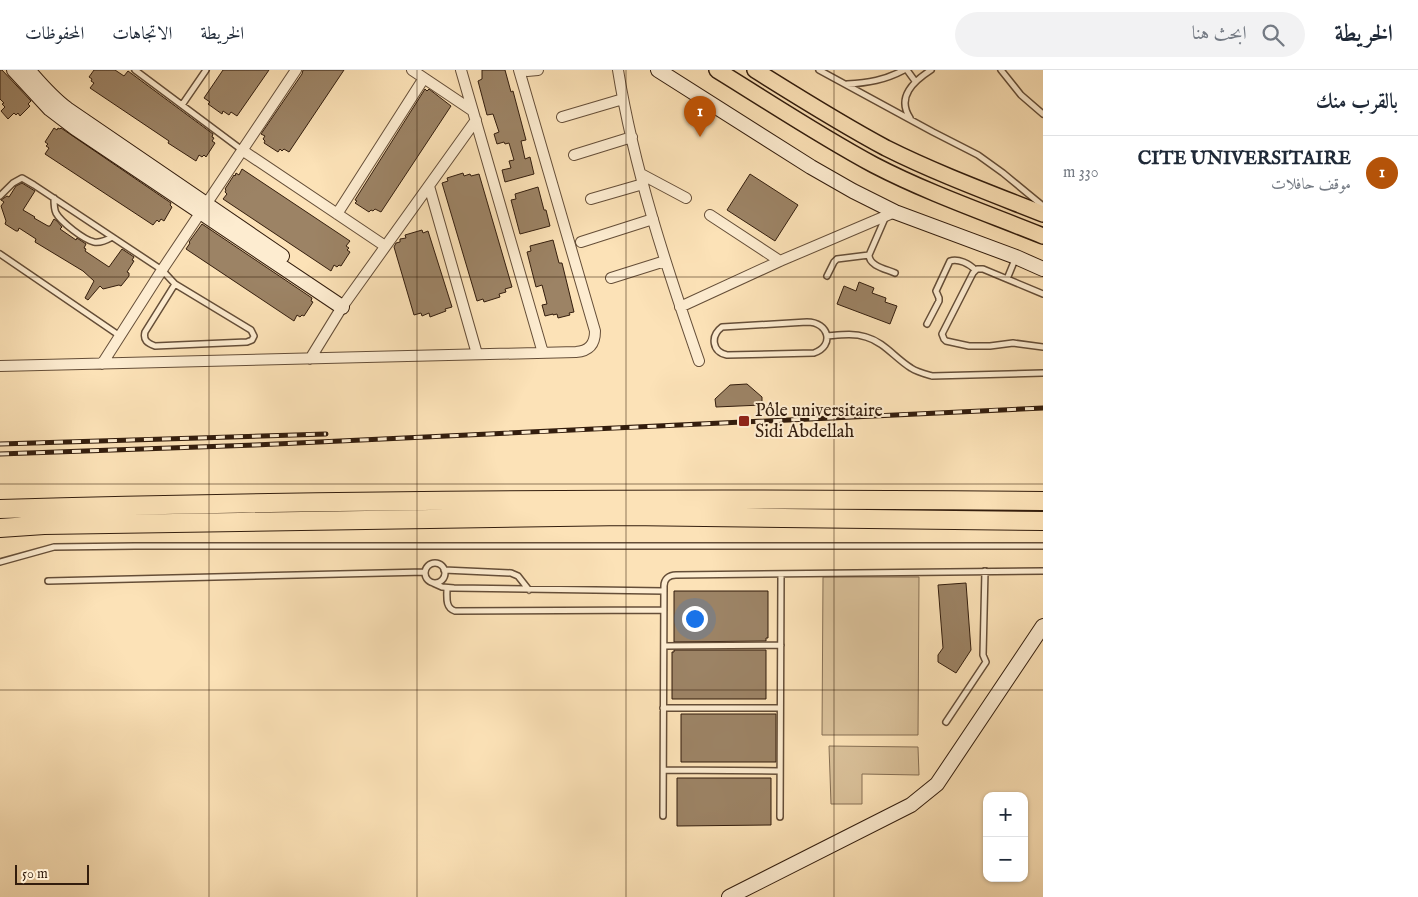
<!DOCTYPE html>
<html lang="ar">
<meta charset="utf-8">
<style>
body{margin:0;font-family:"IM FELL English",Amiri,serif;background:#f2f2f3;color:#1f2937;direction:rtl}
.controls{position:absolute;right:15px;bottom:15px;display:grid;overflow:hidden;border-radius:10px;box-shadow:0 1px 4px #0004}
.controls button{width:45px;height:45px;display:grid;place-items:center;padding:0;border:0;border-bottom:1px solid #e0e1e3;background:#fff;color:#1f2937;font:25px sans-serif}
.scale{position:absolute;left:15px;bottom:12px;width:74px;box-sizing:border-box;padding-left:5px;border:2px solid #331d0d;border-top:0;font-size:14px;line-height:18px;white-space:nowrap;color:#331d0d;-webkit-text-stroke:4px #fdecd0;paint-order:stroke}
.you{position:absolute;left:694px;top:548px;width:18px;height:18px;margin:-12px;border:4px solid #fff;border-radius:50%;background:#1a73e8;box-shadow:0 0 0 8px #1a73e833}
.badge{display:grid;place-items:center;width:32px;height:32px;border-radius:50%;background:#b45309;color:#fff;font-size:16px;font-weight:700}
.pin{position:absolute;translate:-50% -41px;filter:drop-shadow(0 1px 2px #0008)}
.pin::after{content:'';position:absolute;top:26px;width:18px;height:15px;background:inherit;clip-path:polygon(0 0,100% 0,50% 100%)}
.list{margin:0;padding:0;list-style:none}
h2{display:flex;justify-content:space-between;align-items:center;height:65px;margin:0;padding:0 20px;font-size:21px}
h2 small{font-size:16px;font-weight:400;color:#747a83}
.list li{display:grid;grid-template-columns:32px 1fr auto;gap:15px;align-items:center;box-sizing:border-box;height:75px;padding:0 20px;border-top:1px solid #e0e1e3}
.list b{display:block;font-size:19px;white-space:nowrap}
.list p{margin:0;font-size:16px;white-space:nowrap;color:#747a83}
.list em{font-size:16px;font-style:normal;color:#747a83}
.icon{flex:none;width:28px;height:28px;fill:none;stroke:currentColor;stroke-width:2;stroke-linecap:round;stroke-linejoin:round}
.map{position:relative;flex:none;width:1043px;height:827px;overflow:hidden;direction:ltr}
header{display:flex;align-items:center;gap:30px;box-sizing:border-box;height:70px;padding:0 25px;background:#fff;border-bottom:1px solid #e0e1e3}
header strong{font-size:24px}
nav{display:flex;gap:28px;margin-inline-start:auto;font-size:18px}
.search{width:350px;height:45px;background:#f2f2f3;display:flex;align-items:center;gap:12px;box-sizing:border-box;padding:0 18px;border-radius:28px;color:#747a83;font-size:19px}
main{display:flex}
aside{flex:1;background:#fff}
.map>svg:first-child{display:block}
.pitch{fill:#dac19a;stroke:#866f54}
.building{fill:#9c8365;stroke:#331d0d}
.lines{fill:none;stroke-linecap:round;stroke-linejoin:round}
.lane-casing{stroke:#654e38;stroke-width:8}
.street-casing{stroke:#654e38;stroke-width:12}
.secondary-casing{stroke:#331d0d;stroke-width:16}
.primary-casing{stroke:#331d0d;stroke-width:18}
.highway-casing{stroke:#331d0d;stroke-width:20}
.lane{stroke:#fdecd0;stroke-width:5}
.street{stroke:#fdecd0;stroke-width:10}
.secondary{stroke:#fdecd0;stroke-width:14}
.primary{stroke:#fce2b7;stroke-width:15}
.highway{stroke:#fce2b7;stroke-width:18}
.rail-casing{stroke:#331d0d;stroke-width:5}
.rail{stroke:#fdecd0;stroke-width:3;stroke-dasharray:9;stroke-linecap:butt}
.grid{fill:none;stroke:#331d0d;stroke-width:1;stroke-opacity:0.55}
.poi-dot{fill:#8f2418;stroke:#fdecd0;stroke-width:2}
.labels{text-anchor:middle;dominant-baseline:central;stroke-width:4;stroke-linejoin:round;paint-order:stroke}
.poi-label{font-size:18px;fill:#331d0d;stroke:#fdecd0;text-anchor:start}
</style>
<header>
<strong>الخريطة</strong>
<div class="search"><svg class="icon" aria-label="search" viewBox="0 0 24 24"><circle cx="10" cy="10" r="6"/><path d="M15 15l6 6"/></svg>ابحث هنا</div>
<nav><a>الخريطة</a><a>الاتجاهات</a><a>المحفوظات</a></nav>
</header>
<main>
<aside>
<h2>بالقرب منك<small></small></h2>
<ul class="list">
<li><span class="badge">1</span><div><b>CITE UNIVERSITAIRE</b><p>موقف حافلات</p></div><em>330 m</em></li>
</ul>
</aside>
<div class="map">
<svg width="1043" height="827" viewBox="0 0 1043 827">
<rect width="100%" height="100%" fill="#fce2b7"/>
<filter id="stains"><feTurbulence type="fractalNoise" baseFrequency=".004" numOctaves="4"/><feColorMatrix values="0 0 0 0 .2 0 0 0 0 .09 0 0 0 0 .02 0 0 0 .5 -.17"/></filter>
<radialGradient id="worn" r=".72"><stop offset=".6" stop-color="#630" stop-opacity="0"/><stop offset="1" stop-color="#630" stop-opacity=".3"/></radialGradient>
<path class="pitch" d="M823,507h96l-1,158h-96z
M829,676l89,1 1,28 -57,-1v30h-31z"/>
<path class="building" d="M0,0h2l29,31 -3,3 2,2 -10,10 -2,-3 -2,2 -2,-2 -6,6 -7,-8 4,-4 -3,-3 2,-1 -4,-4z
M94,0h21l9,6 4,-5 85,63 -1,3 2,1 -2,3 3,2 -9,14 -2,-2 -2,2 -3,-2 -3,6 -28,-18 1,-2 -79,-53 4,-5 -3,-2 1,-2 -3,-2z
M223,0h46l-32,46 -6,-4 -2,3 -6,-4 -1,3 -14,-10 2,-2 -6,-4z
M303,0h41l-55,82 -5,-3 -2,2 -2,-2 -2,3 -14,-9 1,-2 -2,-2 2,-3 -4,-2 41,-60z
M482,0h23l6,22 2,-1 13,49 -5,1 4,18 5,-2 4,17 -29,8 -3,-12 9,-2 -2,-7 5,-1 -5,-17 -4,1 -1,-2 -7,2 -3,-10 5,-2 -6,-18 -6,1 -9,-34 4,-2z
M425,19l2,2 2,-2 22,17 -70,106 -6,-3 -2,2 -2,-1 -2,2 -14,-9 2,-2 -2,-1z
M54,58l3,2 1,-2 2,1 1,-1 110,75 -1,2 2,2 -8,14 -3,-2 -2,3 -2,-2 -4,5 -108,-71 4,-6 -3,-2 2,-2 -3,-2z
M242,99l108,72 -4,5 3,2 -2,2 3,2 -9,14 -2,-1 -2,2 -3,-2 -3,6 -108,-72 4,-5 -2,-2 1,-2 -1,-1 9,-14 1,1 1,-3 3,2z
M463,103l1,3 6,-2 1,2 8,-2 33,113 -7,2 1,3 -7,2 1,3 -16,5 -1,-3 -6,2 -35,-118 6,-2 -1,-3z
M750,104l48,31 -23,36 -48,-31z
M22,113l13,8 -12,19 12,7 -1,1 14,8h2l4,-7 3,2 5,6 -2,2 16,11 1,-2 9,6 -2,4 2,1 -1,2 24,16 13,-18 12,8 -2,3 2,1 -7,11 2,1v3l-8,10 -2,-1 -16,4 -3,-3 -12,14 -3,-2 9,-17 -11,-10 -48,-29 1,-3 -17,-11 -1,3h-2l-11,-7 1,-3 -5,-15 3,-4 -3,-2 6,-4 2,1 7,-11z
M538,117l6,23h2l4,16 -30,8 -9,-34 5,-1 -1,-5z
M202,154l110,74 -1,3 2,1 -9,14 -2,-1 -2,2 -3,-2 -3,6 -108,-72 4,-6 -1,-1z
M422,160l1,3 5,-2 24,76 -7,2 1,2 -16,6 -1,-4 -7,3 -1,-3 -7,2 -20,-68 2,-4 4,-1v-3l6,-1 -1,-3z
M553,170l6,23h3l12,49 -5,1 1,2 -12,3 -1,-4 -4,1v-1l-8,2 -3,-11 5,-1 -5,-19 -6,2 -9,-35 4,-1 -1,-5z
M859,212l15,6 -2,5 14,5 -1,4 12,4 -7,18 -53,-20 7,-18 12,5z
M747,314l15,13v8l-46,2 -1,-8 15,-14z
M966,513l5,67 -15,23 -18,-11v-7l5,-7 -5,-63z
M674,521h94v47h-2v3l-92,1z
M674,580h92v49h-94v-47h2z
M681,644h95v48h-95z
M677,708h94v47l-94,1z"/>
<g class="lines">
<g class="lane-casing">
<path id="lane" d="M135,0l107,80
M819,0l114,62 45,23 25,18 40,33
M907,0l8,11
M1001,0l20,25 22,19
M847,14c21,-1 38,-4 57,-14
M182,35l24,-35
M910,48c-14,-21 4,-37 21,-48
M0,126l13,-13 9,-5 12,7 128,85 13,14 76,46 3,6 -2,4 -5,2 -92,4c-8,-3 -12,-6 -10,-14l30,-48
M54,128c0,5 0,11 2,15 5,9 28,27 38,29 7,1 13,-2 18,-5
M886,146l-17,39c0,11 17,14 26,18
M0,184l120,82
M827,206l7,-14 3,-3 32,-4
M1007,209l9,-22
M1043,224l-60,-25h-6l-4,4 -31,61 2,5 2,2 23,5h21l23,-3 30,4
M807,252c22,0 28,24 7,31l-87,2c-15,-3 -17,-19 -5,-28z
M927,254l12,-23v-3l-3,-7 14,-30c8,-3 20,3 25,9
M827,266c13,-1 26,-3 39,1 18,5 29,21 45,31 6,4 14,6 21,8l111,-3
M0,492l54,-15 81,-1h908
M425 503a10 10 0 1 1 20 0a10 10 0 1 1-20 0Z
M444,500l67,3 7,3 11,14
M48,511l377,-9
M433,513l9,4 12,1 210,3
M447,518c0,9 -2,20 8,23l209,-1
M664,576l117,-1
M663,638h117
M946,652l40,-60 -3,-7 2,-84
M664,700l116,1
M663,746l1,-230c0,-7 5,-11 12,-11l367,-4
M780,747l1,-243"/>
</g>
<g class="street-casing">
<path id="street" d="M412,0l61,41
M461,0l82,283
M618,0c16,99 48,196 81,291
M527,1l11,-1
M562,47l61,-18
M242,80l143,96
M574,85l58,-18
M641,104l45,24
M429,116l48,168
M591,129l52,-15
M337,144l87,-136
M710,145l70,46
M581,172l72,-23
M611,208l54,-17
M680,237l100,-46 115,-49
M310,289l32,-52 134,-187
M102,294l60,-94 134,-200
M0,296l576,-14c13,-1 19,-8 19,-21l-76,-261"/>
</g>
<g class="secondary-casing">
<path id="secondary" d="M14,0l36,39 25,19 267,179
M28,0c12,14 24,28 39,39l215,147
M658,0l153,97 42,24 42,21 121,45 27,12
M729,827l182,-92 26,-21 106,-158"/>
</g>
<g class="primary-casing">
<path id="primary" d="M717,0c52,32 103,66 157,95 54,28 112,48 169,71
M755,0c43,27 86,54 131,78 50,25 104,45 157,66"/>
</g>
<g class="highway-casing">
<path id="highway" d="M0,439c348,-10 695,-11 1043,-8
M0,458l44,-3 582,-9 417,5"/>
</g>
<use href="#lane" class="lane"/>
<use href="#street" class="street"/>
<use href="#secondary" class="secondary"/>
<use href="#primary" class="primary"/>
<use href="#highway" class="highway"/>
<g class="rail-casing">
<path id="rail" d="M0,374l326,-10
M0,384l255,-9 788,-37"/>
</g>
<use href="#rail" class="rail"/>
</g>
<path class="grid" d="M209,0v827M417,0v827M626,0v827M834,0v827M0,207h1043M0,414h1043M0,620h1043"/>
<rect class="poi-dot" x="738" y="345" width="12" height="12" rx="2.5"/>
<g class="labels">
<g class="poi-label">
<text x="755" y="341">Pôle universitaire<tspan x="755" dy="21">Sidi Abdellah</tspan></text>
</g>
</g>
<rect width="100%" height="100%" filter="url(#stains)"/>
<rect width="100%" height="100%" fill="url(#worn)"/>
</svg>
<div class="controls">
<button>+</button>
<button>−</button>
</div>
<div class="scale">50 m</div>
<div class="you"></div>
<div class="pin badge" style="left:700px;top:67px">1</div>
</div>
</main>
